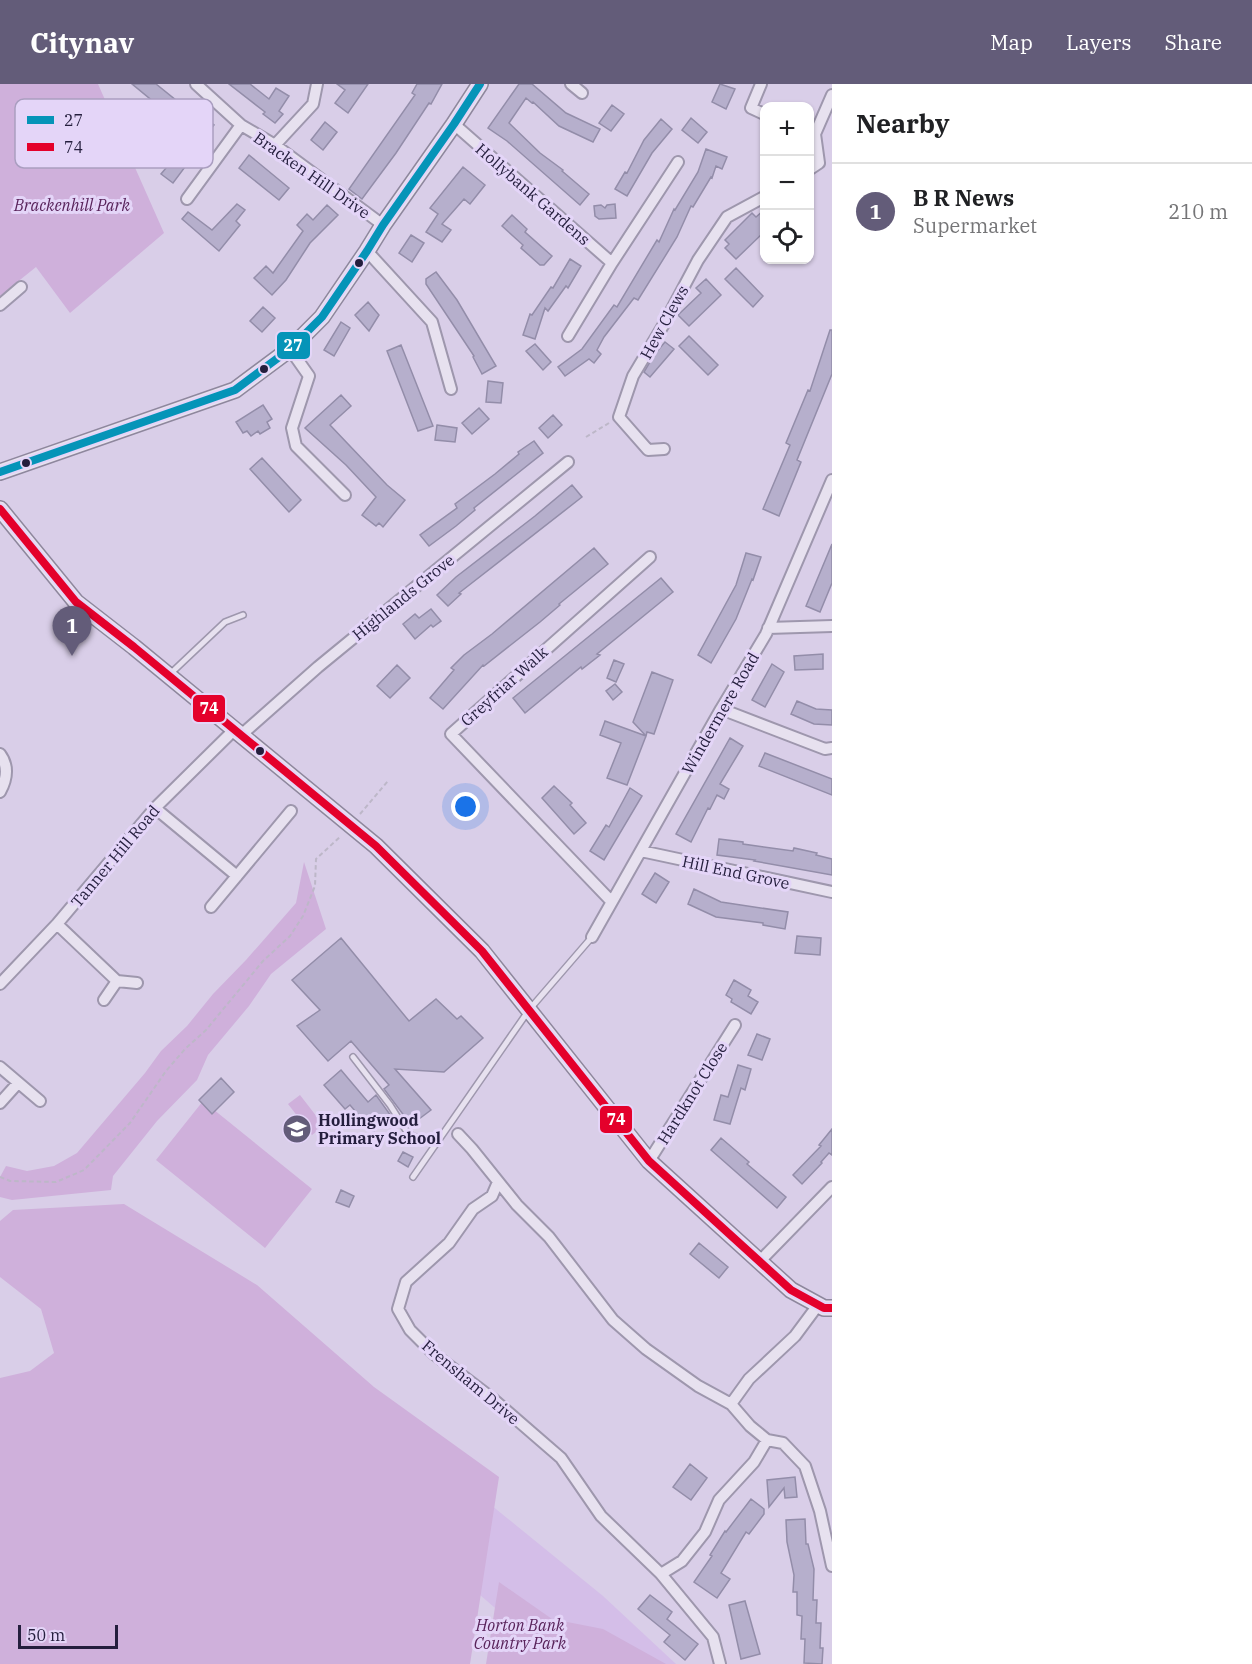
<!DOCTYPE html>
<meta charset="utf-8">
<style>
body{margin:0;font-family:"IBM Plex Serif",serif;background:#f2f2f2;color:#202124}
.controls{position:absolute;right:18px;top:18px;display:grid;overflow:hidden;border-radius:12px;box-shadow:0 2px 4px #0004}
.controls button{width:54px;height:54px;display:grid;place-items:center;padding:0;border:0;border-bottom:2px solid #e0e0e0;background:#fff;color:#202124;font:30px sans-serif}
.scale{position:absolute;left:18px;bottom:15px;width:100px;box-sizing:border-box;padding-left:6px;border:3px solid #241e3d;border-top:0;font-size:16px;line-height:21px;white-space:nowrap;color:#241e3d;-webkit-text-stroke:4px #e4d5f8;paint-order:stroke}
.you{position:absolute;left:466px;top:723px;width:21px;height:21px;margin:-15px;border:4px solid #fff;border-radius:50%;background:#1a73e8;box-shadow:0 0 0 9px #1a73e833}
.badge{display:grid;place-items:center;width:39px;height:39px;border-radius:50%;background:#635c79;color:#fff;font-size:20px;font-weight:700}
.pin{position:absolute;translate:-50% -50px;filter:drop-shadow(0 2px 3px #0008)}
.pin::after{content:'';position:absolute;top:32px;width:21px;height:18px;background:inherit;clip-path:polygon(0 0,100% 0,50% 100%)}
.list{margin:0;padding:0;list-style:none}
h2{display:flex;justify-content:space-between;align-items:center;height:78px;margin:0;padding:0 24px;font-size:26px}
h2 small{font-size:20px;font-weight:400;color:#757577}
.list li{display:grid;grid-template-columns:39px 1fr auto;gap:18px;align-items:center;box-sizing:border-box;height:96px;padding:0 24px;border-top:2px solid #e0e0e0}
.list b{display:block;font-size:22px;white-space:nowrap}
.list p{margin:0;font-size:20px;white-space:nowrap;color:#757577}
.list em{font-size:20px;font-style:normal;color:#757577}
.icon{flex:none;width:33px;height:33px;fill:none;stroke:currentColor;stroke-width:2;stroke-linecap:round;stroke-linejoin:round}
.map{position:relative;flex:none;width:832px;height:1580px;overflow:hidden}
header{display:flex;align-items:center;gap:36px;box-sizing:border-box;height:84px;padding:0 30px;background:#635c79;color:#fff}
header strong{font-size:28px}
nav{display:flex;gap:33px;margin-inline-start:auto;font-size:21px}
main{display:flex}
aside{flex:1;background:#fff}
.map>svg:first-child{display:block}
.farmland{fill:#d4bee8}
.green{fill:#cfb0db}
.building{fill:#b6afcc;stroke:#938da9;stroke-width:1.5}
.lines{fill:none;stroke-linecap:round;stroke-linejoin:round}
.lane-casing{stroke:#9e97ad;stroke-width:8}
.street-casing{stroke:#9e97ad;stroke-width:14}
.secondary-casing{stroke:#8e879d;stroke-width:18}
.path{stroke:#bdb7c8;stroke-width:2;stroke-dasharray:4.5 3;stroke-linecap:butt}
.lane{stroke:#e7e1ef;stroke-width:5}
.street{stroke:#e7e1ef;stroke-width:10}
.secondary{stroke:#e7e1ef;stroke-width:15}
.bus-1-casing{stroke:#e4d5f8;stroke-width:12}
.bus-2-casing{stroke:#e4d5f8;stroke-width:12}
.bus-1{stroke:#0594b8;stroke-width:8}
.bus-2{stroke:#e4002b;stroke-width:8}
.bus-dot{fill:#241e3d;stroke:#e4d5f8;stroke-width:2}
.labels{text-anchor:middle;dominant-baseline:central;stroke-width:6;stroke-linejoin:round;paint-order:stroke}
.street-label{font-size:16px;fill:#241e3d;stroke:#e4d5f8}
.park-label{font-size:16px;font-style:italic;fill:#59235b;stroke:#e4d5f8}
.poi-label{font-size:16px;font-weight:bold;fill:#241e3d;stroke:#e4d5f8;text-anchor:start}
.key{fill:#e4d5f8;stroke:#aa9ec0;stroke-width:1.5}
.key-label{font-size:16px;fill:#241e3d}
.line-badge{stroke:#e4d5f8;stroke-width:2}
.badge-label{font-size:16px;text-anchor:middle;font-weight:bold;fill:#fff}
</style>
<header>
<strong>Citynav</strong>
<nav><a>Map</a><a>Layers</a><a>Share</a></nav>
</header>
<main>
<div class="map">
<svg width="832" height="1580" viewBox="0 0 832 1580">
<rect width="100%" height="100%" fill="#d9cee8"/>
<path class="farmland" d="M480,1412l123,100 73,68h-97l-69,-43 -61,-53z"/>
<path class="green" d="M0,0h98l66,149 -94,80 -34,-46 -36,29z
M304,778l22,67 -55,45 -22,32 -41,49 -11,25 -40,41 -44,55 -2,14 -99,10 -12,-3v-20l6,-11 21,5 27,-5 23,-13 68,-80 16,-22 26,-25 26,-32 33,-34 50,-57z
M300,1011l24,31 -12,9 -24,-31z
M203,1017l109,88 -47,59 -109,-88z
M124,1120l133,81 117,102 125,90 -29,187h-470v-286l30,-7 24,-18 -13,-44 -41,-32v-56l13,-11z
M499,1498l53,37 51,10 63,35h-180z"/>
<path class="building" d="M132,0h24l21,17 -12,17 -13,-10 3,-5z
M229,0h21l19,15 7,-11 13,8 -10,15 4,3 -8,9 -12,-9 2,-2z
M337,0h31l-20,29 -13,-10 10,-13z
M417,0h25l-11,20 -2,-1 -33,50 -34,46 -13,-10 66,-94 -3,-2z
M519,0h13l34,29 34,16 -7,13 -34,-16 -26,-24 -1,1 -6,-5 -17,25 31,30 23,17 -1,1 27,23 -9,11 -73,-64 -19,-13z
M720,0l15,5 -9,20 -14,-7z
M612,21l12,9 -13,17 -12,-8z
M202,32l12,9 -15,20 -3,-2 -12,17 4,3 -15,20 -12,-9 11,-13 -7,-5 8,-12 2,2 12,-18 4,3z
M691,34l16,14 -9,11 -16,-13z
M661,35l11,10 -20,24 -25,43 -12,-7 10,-17 2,1 17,-33z
M325,38l12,10 -14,18 -12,-10z
M706,65l21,8 -5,12 -6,-3 -4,12 -1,-1 -18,30 -2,-1 -14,31 -39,63 -4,-2 -30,39 -7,13 4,4 -7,9 -5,-4 -24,17 -7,-9 24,-18 32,-44 3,2 40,-67 2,2 15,-33 1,1 23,-38z
M249,71l40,33 -10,12 -40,-32z
M463,83l22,18 -15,19 -6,-5 -22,25 9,6 -9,12 -16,-10 12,-18 -8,-6z
M237,120l8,6 -9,11 4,4 -21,26 -37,-32 6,-7 24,18z
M615,120l1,14 -17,1 -4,-3 -1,-10 7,-1 4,3 2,-3z
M327,121l11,10 -28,28 -24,37 -14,15 -18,-17 12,-12 7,7 30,-42 -6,-6 10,-11 6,6z
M765,125v22l-29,28 -11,-11 4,-4 -4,-4 27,-27 4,4z
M512,131l15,14 -2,3 27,24 -8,9h-4l-19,-17 2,-3 -21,-19z
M411,151l13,8 -12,19 -13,-9z
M570,175l11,7 -13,22 -2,-2 -18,25 -3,-3 -10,31 -12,-4 7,-21 2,1 19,-28 2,1z
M736,184l27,28 -10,11 -28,-28z
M436,188l21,28 39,66 -14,8 -9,-17 1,-1 -48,-72v-5z
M706,195l15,16 -32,31 -11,-11 23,-22 -5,-5z
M368,218l11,13 -10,16 -14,-16z
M263,223l12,11 -13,14 -12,-11z
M341,238l9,6 -16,28 -10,-6z
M830,246h2v44l-35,86 4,2 -22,54 -16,-7 27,-64 -4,-2 22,-53 2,1z
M689,252l29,29 -10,10 -29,-29z
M665,258l9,7 -24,28 -6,-5 10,-17z
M535,260l16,18 -8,8 -17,-19z
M401,261l32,81 -15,5 -31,-80z
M488,297l15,2 -2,20 -15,-1z
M341,311l10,11 -21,19 57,60 18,15 -22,27 -4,-4 -3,3 -14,-11 14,-18 -30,-32 -41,-37z
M263,321l9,14 -5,3 3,6 -10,6 -2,-3 -7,5 -4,-5 -4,2 -7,-11z
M479,324l10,11 -17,15 -10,-11z
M553,331l9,10 -14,13 -9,-10z
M437,341l20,3 -2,14 -20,-2z
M534,357l9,12 -69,55 1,2 -19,16 -27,20 -9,-11 37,-27 -2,-4 40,-30 24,-20 -1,-2z
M262,374l39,42 -12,12 -39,-43z
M572,401l10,12 -123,96 2,1 -13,12 -11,-11 19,-18 79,-61z
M832,460v39l-12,29 -14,-6z
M594,464l14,16 -49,40 1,1 -20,17 -56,44 -1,-1 -40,44 -13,-11 24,-28 -3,-2 13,-13 28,-21z
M746,469l15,4 -8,23 -1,-1 -16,40 -25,44 -13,-8 38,-70z
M661,494l12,14 -76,62 3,1 -18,14 -1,-2 -56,46 -12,-15z
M431,525l10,12 -8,6 -2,-2 -16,14 -12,-15 12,-10 4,4z
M823,570v15l-28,1 -1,-14z
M614,576l10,4 -8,18 -9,-4z
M772,580l12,8 -19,35 -13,-7z
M397,581l13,13 -20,20 -13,-12z
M652,588l21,8 -19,54 -7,-2 -1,4 -13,-14z
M615,600l7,8 -9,8 -7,-9z
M797,617l19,8 16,1v15l-18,-1 -23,-10z
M605,637l41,15 -19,49 -20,-7 14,-35 -21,-8z
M730,654l13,8 -23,38 9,5 -5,10 -7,-4 -7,14 -2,-1 -17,34 -15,-8z
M765,669l67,26v16l-73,-29z
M554,702l18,17 -2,2 16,18 -12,11 -32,-36z
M630,704l12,8 -38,64 -14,-9 16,-26 3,2z
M719,755l24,3v2l50,7 1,-3 23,5 -1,2 16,4v16l-78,-14 1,-1 -38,-5z
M655,789l14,9 -13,21 -14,-9z
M694,805l27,13 67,10 -3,17 -22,-4v-2l-47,-6 -28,-13z
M797,852l24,2 -1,17 -25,-2z
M341,854l68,83 27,-22 21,20 4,-3 22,22 -39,34 -49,-3 36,41 -20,15 -27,-36 5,-4 -38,-44 -23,20 -31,-35 23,-16 -28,-30z
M734,896l17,10 -3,6 10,6 -7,12 -20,-12 1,-3 -6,-4z
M757,950l13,5 -8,21 -14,-5z
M738,981l13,4 -6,21 -4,-2 -11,36 -16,-4 7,-25 7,2z
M341,986l27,32 8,-7 15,21 -18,16 -23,-27 -5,4 -21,-24z
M221,994l13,14 -22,22 -13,-14z
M832,1045v26l-3,-2 -8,9 1,1 -20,21 -9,-9 28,-29 -2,-1z
M721,1054l28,24 -2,2 39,33 -9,11 -66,-58z
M403,1068l10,5 -5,10 -10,-6z
M341,1106l13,6 -5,11 -13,-5z
M699,1159l29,24 -9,11 -29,-24z
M690,1380l17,14 -16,22 -18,-13z
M795,1393l2,20 -12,1 -1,-10 -15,19 -2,-27z
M751,1415l13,10v5l-15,20 -3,-2 -25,41 9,6 -13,19 -23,-16 18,-26 -2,-1 15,-24 1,1z
M805,1435l1,25h2l6,25 -1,31h4l-1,23h5l-1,25h3l-1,16 -18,-1 1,-24h-4l1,-23 -5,-1v-23h-4l1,-17 -7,-33 -1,-22z
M650,1511l22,17 -5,7 31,25 -13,16 -21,-18 6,-7 -32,-26z
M745,1517l15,53 -19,5 -12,-54z"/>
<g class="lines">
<g class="lane-casing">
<path id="lane" d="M169,591l56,-53 18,-7
M353,973l37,48 17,27 6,4 23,8
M413,1093l116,-167 63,-73"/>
</g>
<g class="street-casing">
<path id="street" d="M196,0l45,41
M571,0l11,9
M761,0l-10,24 13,6
M454,40l158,139
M815,50l17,-39
M275,61l38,-41 4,-20
M810,85l9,-6 -4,-29
M187,115l54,-74 34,20 108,80
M367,167l65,71 19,67
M0,221l21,-18
M568,252l44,-73 66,-101
M290,265l19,27 -17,52 4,18 49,49
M664,365l-16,1 -29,-33 14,-41 31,-52 34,-64 29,-43 37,-20
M768,544l64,-2
M721,625l104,40 7,-1
M240,652l78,-69 250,-205
M0,670c9,12 7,25 0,38
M155,724l82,68
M641,767l191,41
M611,817l-160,-167 199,-177
M211,823l80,-96
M57,840l60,57
M592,853l129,-228 45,-75 66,-154
M0,900l57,-60 98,-116 79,-78
M104,916l13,-19 20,2
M0,983l40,34
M0,1019l18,-20
M458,1050l14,15 45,56 32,32 64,83 33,29 52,37 33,18 19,22 17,14 16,3 22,23 15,45 12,55
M649,1077l86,-136
M498,1098l-6,14 -19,13 -24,34 -43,39 -8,27 12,21 24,24 59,45 68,59 40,58 60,58
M759,1178l73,-75
M731,1320l18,-25 46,-43 23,-31
M720,1580l-7,-27 -52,-63 21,-13 23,-29 14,-32 35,-38 13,-22"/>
</g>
<g class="secondary-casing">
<path id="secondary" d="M0,388l235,-82 55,-41 32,-32 45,-66 16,-26 71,-101 26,-40
M0,425l76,93 58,45 242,199 106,105 167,210 142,129 33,18h8"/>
</g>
<path class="path" d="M586,353l23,-14
M360,730l28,-33
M0,1093l10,4 46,1 28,-12 46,-47 36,-52 19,-22 21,-19 57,-69 27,-25 13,-20 12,-30 1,-27 25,-23"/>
<use href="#lane" class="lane"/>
<use href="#street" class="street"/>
<use href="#secondary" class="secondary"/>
<g class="bus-1-casing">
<path id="bus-1" d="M0,388l235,-82 55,-41 32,-32 45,-66 16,-26 71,-101 26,-40"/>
</g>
<g class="bus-2-casing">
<path id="bus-2" d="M0,425l76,93 58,45 242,199 106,105 167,210 142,129 33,18h8"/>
</g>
<use href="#bus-1" class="bus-1"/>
<use href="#bus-2" class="bus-2"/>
</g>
<defs>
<g id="school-disc" transform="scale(1.5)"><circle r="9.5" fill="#635c79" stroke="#e4d5f8"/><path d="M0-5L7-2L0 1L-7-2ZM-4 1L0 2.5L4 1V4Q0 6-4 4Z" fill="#fff"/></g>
</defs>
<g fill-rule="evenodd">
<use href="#school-disc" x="297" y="1045"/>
</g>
<g class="bus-dot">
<circle cx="359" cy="179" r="5"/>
<circle cx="264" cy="285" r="5"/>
<circle cx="26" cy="379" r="5"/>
<circle cx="260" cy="667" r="5"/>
</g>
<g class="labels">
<g class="street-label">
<text transform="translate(312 91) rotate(35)">Bracken Hill Drive</text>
<text transform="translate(533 110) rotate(41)">Hollybank Gardens</text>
<text transform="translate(664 238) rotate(-61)">Hew Clews</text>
<text transform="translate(403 513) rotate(-39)">Highlands Grove</text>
<text transform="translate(504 602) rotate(-42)">Greyfriar Walk</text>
<text transform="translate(720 629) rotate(-60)">Windermere Road</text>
<text transform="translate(115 772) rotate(-50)">Tanner Hill Road</text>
<text transform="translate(736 788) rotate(12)">Hill End Grove</text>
<text transform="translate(692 1009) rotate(-58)">Hardknot Close</text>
<text transform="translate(471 1298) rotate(40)">Frensham Drive</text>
</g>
<g class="park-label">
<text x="72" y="121">Brackenhill Park</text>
<text x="520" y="1541">Horton Bank<tspan x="520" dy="18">Country Park</tspan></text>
</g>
<g class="poi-label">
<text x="318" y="1036">Hollingwood<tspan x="318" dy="18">Primary School</tspan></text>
</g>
</g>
<rect x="15" y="15" width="198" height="69" rx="9" class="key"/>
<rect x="27" y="32" width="27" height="8" fill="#0594b8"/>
<rect x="27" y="59" width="27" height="8" fill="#e4002b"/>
<g class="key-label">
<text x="64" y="42">27</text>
<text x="64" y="69">74</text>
</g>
<g class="line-badge">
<rect x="276" y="247" width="35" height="29" rx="6" fill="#0594b8"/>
<rect x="192" y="610" width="34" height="29" rx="6" fill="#e4002b"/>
<rect x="599" y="1021" width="34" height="29" rx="6" fill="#e4002b"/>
</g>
<g class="badge-label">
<text x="293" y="267">27</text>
<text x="209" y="630">74</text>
<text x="616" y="1041">74</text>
</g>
</svg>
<div class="controls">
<button>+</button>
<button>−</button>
<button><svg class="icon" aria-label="locate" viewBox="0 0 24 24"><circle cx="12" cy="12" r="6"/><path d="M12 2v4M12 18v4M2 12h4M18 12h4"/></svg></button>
</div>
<div class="scale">50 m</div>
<div class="you"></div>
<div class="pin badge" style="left:72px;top:572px">1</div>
</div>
<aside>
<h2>Nearby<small></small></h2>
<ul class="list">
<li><span class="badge">1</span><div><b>B R News</b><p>Supermarket</p></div><em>210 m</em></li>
</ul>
</aside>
</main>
